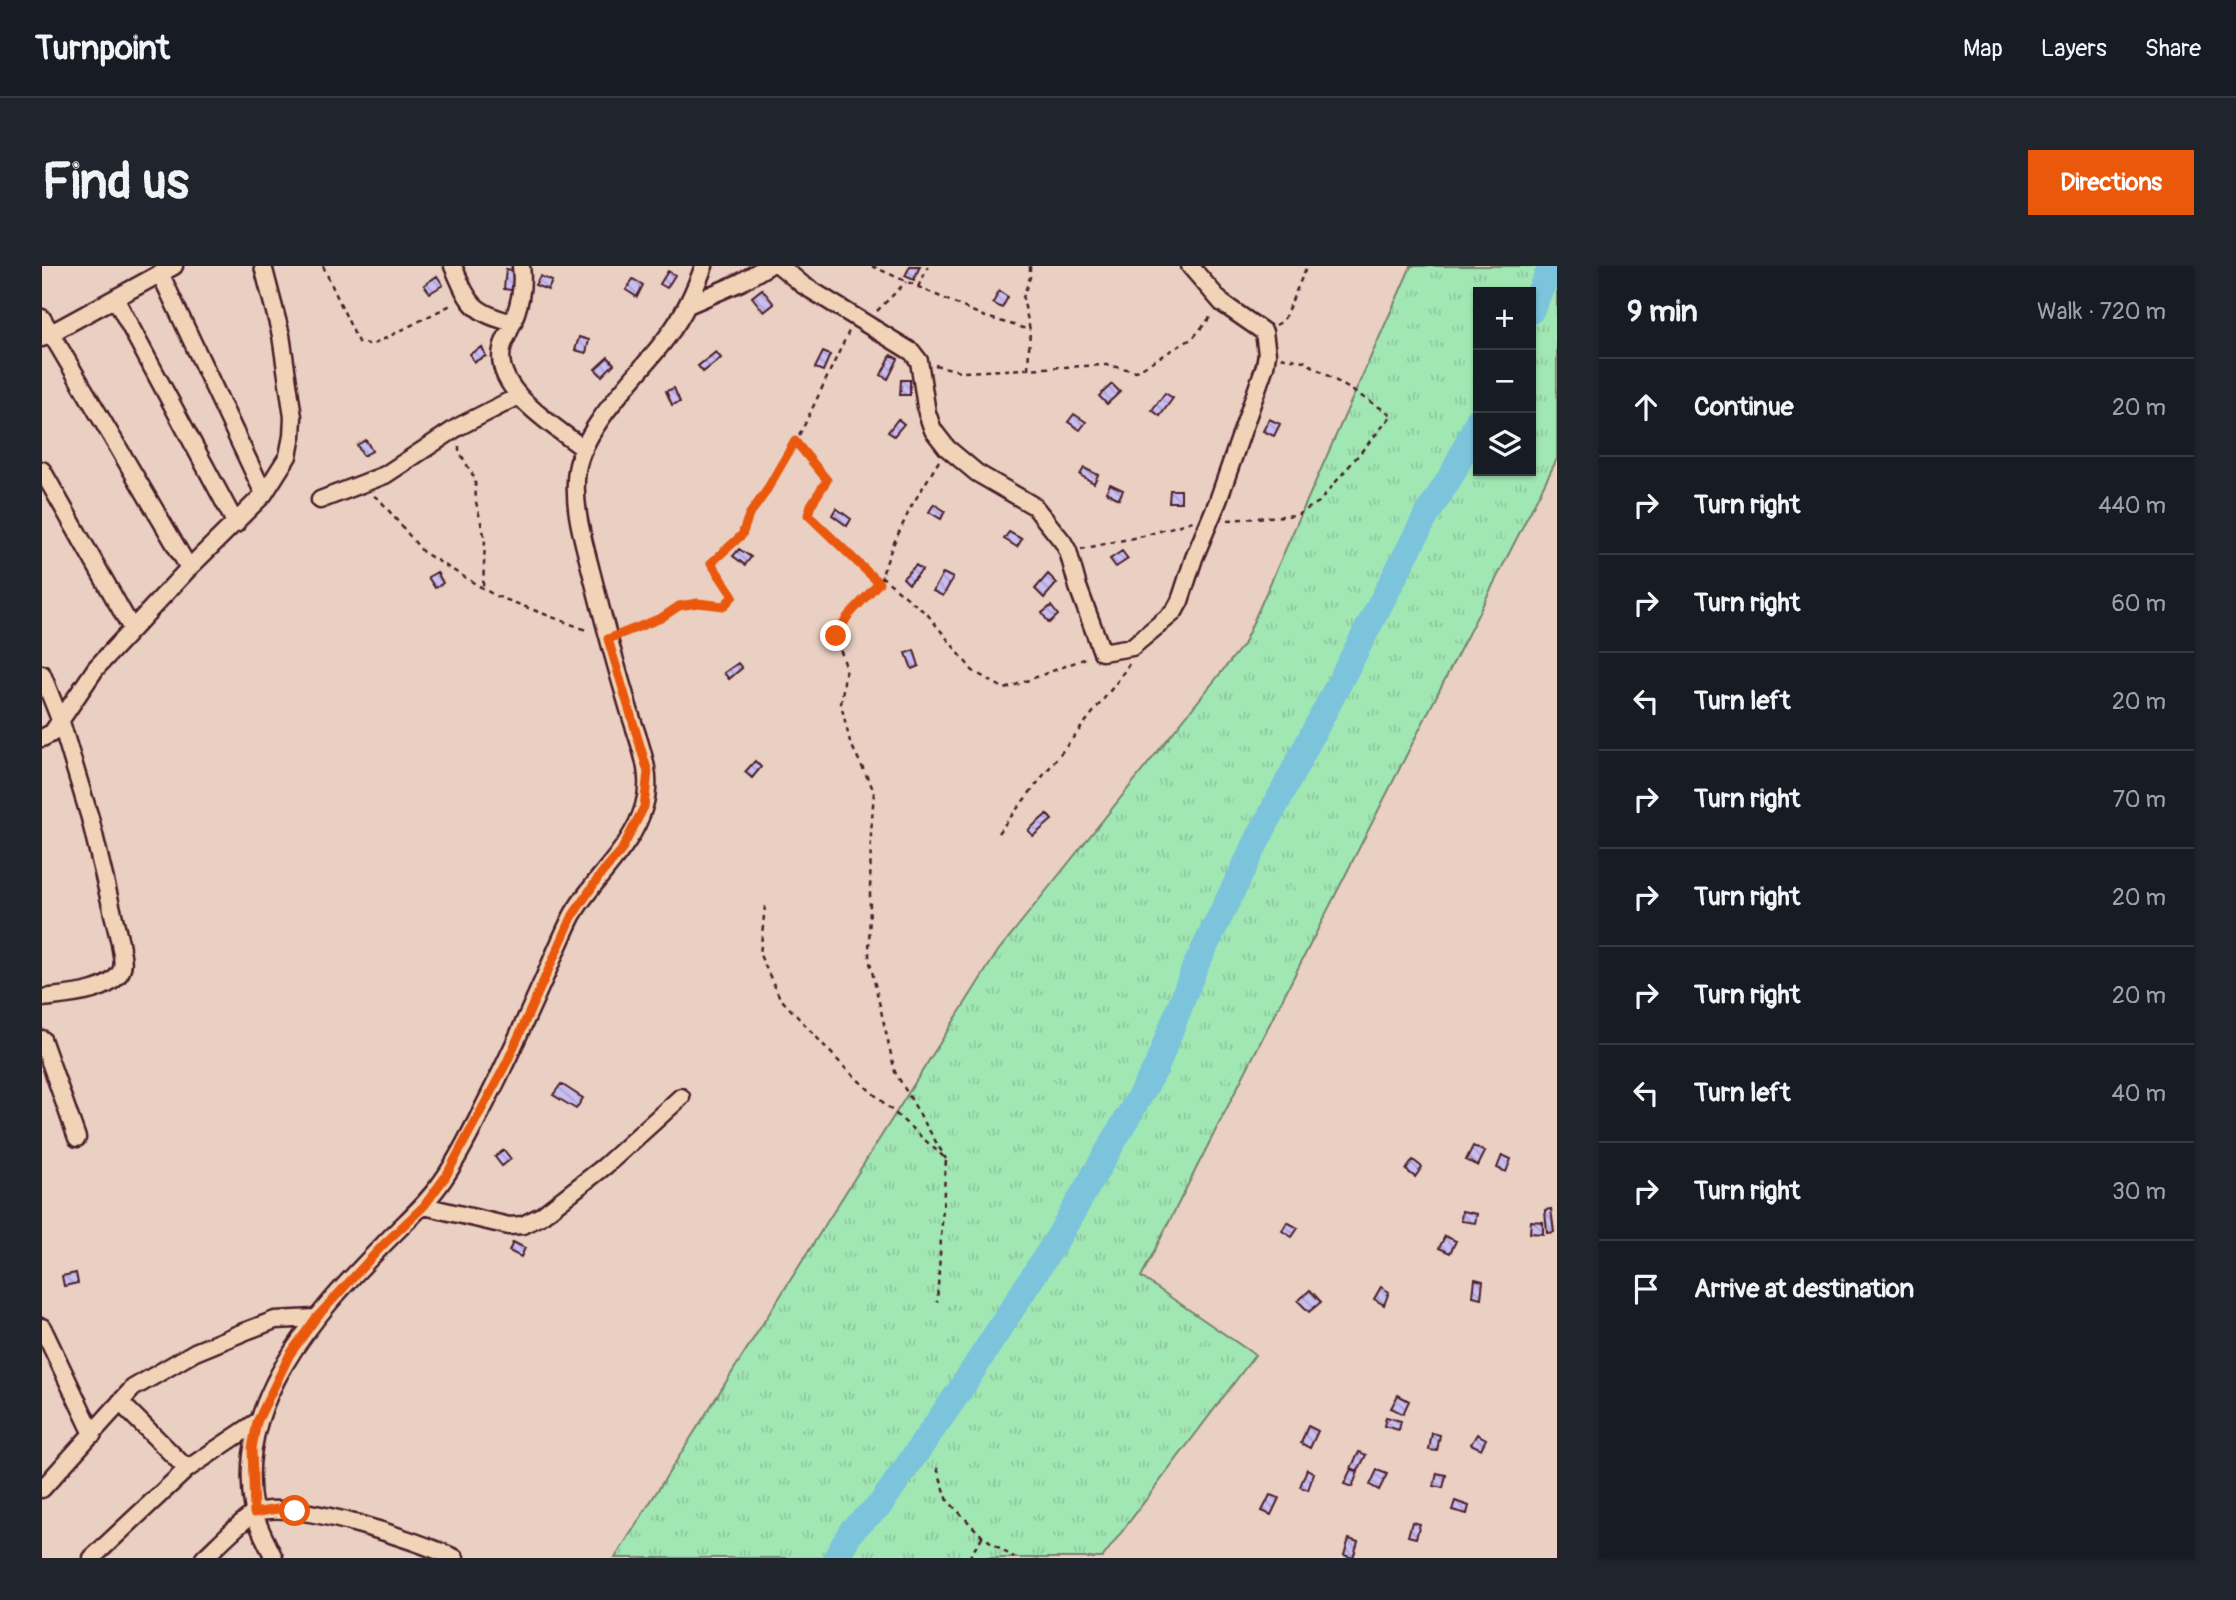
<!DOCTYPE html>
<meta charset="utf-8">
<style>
body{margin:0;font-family:Pangolin,sans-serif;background:#20242c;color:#f1f3f6}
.controls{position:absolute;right:21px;top:21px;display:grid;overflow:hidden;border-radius:0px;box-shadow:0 2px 5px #0004}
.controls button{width:63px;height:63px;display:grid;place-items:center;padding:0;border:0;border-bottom:2px solid #363941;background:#171b24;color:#f1f3f6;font:35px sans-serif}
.stop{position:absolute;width:21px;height:21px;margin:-16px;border:5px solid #ea580c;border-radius:50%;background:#fff}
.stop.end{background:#ea580c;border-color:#fff;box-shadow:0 2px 7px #0008}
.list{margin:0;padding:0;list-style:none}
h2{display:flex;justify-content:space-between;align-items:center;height:91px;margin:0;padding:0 28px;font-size:30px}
h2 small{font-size:23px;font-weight:400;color:#9ea1a6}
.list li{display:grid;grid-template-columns:46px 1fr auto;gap:21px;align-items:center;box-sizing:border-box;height:98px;padding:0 28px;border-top:2px solid #363941}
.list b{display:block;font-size:26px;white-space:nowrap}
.list em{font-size:23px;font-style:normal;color:#9ea1a6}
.icon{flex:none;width:38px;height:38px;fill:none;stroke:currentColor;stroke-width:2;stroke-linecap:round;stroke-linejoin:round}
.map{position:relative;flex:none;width:1515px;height:1292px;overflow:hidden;border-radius:0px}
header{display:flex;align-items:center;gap:42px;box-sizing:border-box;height:98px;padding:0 35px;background:#171b24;border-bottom:2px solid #363941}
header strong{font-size:33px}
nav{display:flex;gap:38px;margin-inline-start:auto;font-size:24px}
.intro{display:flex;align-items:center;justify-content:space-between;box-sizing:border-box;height:168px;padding:0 42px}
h1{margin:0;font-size:49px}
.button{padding:18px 32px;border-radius:0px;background:#ea580c;color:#fff;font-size:24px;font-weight:700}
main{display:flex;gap:42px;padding:0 42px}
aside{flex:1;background:#171b24;border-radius:0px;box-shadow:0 2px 5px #0004}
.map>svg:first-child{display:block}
.grass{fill:url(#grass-tufts);stroke:#768370;stroke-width:2;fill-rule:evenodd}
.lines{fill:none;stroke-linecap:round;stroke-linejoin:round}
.river{stroke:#7cc4dc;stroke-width:26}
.building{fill:url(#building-back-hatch);stroke:#4a1f2b;stroke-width:2}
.minor-casing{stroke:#4a1f2b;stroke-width:21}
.path{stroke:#4a1f2b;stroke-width:2.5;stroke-dasharray:5 5;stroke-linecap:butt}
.minor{stroke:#f1d4b7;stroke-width:16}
.route{stroke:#ea580c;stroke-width:9}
</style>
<header>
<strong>Turnpoint</strong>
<nav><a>Map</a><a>Layers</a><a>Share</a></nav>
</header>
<div class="intro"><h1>Find us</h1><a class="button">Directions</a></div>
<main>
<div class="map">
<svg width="1515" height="1292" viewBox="0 0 1515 1292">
<defs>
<pattern id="grass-tufts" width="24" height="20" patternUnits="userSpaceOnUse" patternTransform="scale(1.75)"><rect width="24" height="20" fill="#a1e7b4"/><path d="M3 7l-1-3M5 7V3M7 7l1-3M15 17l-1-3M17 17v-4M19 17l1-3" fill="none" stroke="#8cc69b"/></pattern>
<pattern id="building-back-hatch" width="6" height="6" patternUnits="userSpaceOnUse" patternTransform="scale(1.75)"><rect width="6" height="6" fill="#c9bef0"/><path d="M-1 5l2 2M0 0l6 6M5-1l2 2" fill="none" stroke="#aea3ce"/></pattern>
</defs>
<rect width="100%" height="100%" fill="#e9d0c2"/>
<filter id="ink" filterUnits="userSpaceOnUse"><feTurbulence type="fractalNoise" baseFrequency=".0143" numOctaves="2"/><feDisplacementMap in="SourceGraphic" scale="14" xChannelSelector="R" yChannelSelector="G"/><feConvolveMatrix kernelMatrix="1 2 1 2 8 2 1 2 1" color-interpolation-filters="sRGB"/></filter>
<g filter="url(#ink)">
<path class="grass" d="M1369,0h146v193l-416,818 114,78 -153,203h-487l383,-607 245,-306zM1436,26h53v179h-53z"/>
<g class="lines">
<path class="river" d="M1489,45l20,-45
M794,1292l16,-28 28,-25 80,-115 97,-151 99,-171 39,-101 63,-128 167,-321 29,-47 24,-51"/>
</g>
<path class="building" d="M868,0h10l-6,14 -9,-4z
M464,3l13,2 -2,20 -13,-2z
M626,5l7,4 -8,13 -7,-4z
M395,10l6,9 -13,8 -6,-8z
M498,10l12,5 -4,9 -13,-5z
M591,13l10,6 -6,12 -11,-7z
M720,23l12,15 -10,8 -12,-15z
M957,25l9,6 -6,11 -9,-5z
M537,71l10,3 -3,13 -11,-3z
M440,81l4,9 -12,6 -4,-8z
M674,86l5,6 -18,14 -5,-6z
M781,86l7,3 -7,16 -8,-3z
M849,89l7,4 -10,20 -7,-4z
M566,91l6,7 -12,12 -7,-7z
M859,114h9v15h-10z
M1070,118l8,8 -13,12 -8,-8z
M632,122l6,14 -8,3 -6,-14z
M1123,127l8,5 -13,18 -8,-6z
M1032,148l12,8 -6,8 -12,-8z
M856,153l6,5 -10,12 -6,-4z
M1227,153l11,5 -6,12 -11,-5z
M324,174l6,11 -9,5 -6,-11z
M1042,202l14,7 -4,8 -14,-8z
M1068,218l13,6 -4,9 -13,-7z
M1128,224h11v12h-12z
M892,238l11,7 -4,8 -12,-7z
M794,242l15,11 -4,7 -15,-11z
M967,266l13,7 -5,8 -13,-8z
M697,283l12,8 -6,8 -12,-9z
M1080,285l6,8 -12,8 -6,-8z
M874,299l6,5 -13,14 -6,-6z
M395,306l6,11 -8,5 -7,-11z
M901,307l10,5 -10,18 -10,-5z
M1006,308l9,9 -13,15 -9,-9z
M1009,340l7,9 -9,8 -7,-10z
M872,384l5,16 -7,3 -6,-16z
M696,397l4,5 -13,11 -5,-6z
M713,495l6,6 -9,11 -7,-6z
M1005,548l5,6 -19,16 -5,-6z
M519,818l22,14 -7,11 -23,-14z
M1431,880l12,6 -7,14 -12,-6z
M462,884l7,9 -9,7 -7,-9z
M1460,889l9,4 -5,13 -9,-4z
M1371,894l9,7 -7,10 -9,-7z
M1509,943l3,23 -7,1 -2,-23z
M1420,945l15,3 -2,9 -14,-2z
M1489,955l12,1v12l-13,-1z
M1245,956l11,6 -6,9 -10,-6z
M1403,970l11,5 -6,12 -11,-5z
M471,976l12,6 -4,9 -12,-6z
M34,1007l2,10 -14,3 -2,-10z
M1433,1013l8,2 -2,17 -8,-2z
M1339,1021l8,5 -5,13 -10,-6z
M1268,1024l11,12 -12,10 -11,-11z
M1356,1129l11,6 -6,13 -12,-6z
M1344,1151l15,4 -2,9 -15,-4z
M1266,1160l10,5 -8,17 -9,-5z
M1390,1167l8,2 -3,16 -8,-1z
M1435,1168l9,5 -5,10 -10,-5z
M1317,1186l7,3 -8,16 -7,-3z
M1265,1203l7,4 -6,17 -8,-3z
M1309,1203l7,3 -6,15 -8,-3z
M1335,1204l10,4 -8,16 -9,-5z
M1395,1207l9,2 -3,13 -9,-2z
M1228,1229l9,3 -8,17 -9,-4z
M1413,1235l14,5 -2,8 -15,-4z
M1370,1256l8,2 -4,14 -8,-2z
M1307,1273l9,3 -5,16 -9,-3z"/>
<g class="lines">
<g class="minor-casing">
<path id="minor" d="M411,0c16,37 18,46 60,57
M479,0c3,23 -2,41 -11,63 -2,6 -7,13 -8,20 -9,41 54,78 82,100
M738,0l23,19 109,67 7,9 8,52 6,17 14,18 30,25 57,33 29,36 5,9 10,36 24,65 30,-5 42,-35 6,-11 14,-43 24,-57 47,-135 2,-12 -3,-22 -42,-29 -32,-37
M118,7l104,221
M73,32l121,226
M648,38l51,-22 27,-16
M0,52l147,250
M0,72l132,-72
M0,204l90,159
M278,234l65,-25 73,-48 59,-30
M0,408l19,48 29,96 30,125c1,9 5,20 1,28 -12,23 -57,24 -79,27
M0,472l10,-5 44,-65 93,-100 75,-74 24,-38 4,-20 1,-19 -12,-82 -18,-69
M0,773l35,99
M382,940l85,20 14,-1 18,-9 64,-50 76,-69
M0,1061l51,107
M78,1136l67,67
M0,1223l91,-101 62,-36 51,-21 29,-11 41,-2
M50,1292l95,-89 70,-47
M162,1292c11,-10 42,-42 53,-46 41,-12 159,28 198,46
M232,1292c-7,-15 -17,-32 -20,-47 -21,-107 60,-196 129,-266 21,-22 43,-40 60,-65 14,-20 25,-42 36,-64 23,-44 43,-88 63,-133 10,-22 19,-45 30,-67 21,-38 60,-67 72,-110 10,-32 -5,-63 -14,-93 -14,-47 -27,-94 -39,-142 -8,-32 -19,-66 -14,-101 7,-45 63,-96 90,-133 17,-22 27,-45 37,-71"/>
</g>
<path class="path" d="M281,0l35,76 14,3 81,-41
M830,0l111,50 47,14
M876,21l10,-21
M835,45l29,-29
M1234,59l7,-4 24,-55
M893,99l29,7 142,-7 30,6 57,-33 19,-23
M986,103l2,-39 -7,-32 7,-21v-11
M753,175l32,39 -16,25 -3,10 71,68
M417,180v5l16,28 1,23 9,37 -2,49
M897,195l-27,44 -20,42 -13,36 -31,33 -12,20 10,31 -5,37 9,38 24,49 -3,42 -2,125 26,114 51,87
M332,230l6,4 43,52 71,43 95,36
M1186,254l69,-5 22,-13 73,-87 -88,-54 -24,-4
M1039,283l62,-13 50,-15
M839,310l47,39 45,56 32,18 84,-32
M580,368l39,-16 18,-12 19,-3 27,3 8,-10 -22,-33 31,-28 7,-20 16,-22 38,-65 46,-97
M956,567l119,-151 12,-18
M723,640l-5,49 20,43 66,71 100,90 -9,143
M895,1202l11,33 34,35 32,22
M927,1292l13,-21"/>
<use href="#minor" class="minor"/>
</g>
</g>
<g class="lines" filter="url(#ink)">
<path class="route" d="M253,1245l-18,-2 -23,4 -2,-65 5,-26 33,-68 26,-36 67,-73 41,-39 22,-30 61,-114 66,-147 28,-41 20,-23 23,-44 4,-35 -40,-133 53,-21 18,-12 19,-3 26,3 9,-10 -22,-33 31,-28 7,-20 16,-22 30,-52 32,39 -16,25 -3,10 71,68 -31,33 -12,20"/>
</g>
</svg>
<div class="controls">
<button>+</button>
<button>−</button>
<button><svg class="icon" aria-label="layers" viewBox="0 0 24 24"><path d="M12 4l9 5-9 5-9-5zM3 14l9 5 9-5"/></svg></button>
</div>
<div class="stop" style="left:253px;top:1245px"></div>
<div class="stop end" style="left:794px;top:370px"></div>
</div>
<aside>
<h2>9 min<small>Walk · 720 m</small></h2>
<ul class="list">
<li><svg class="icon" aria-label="ahead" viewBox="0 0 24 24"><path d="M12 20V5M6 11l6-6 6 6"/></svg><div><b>Continue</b></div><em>20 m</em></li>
<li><svg class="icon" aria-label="right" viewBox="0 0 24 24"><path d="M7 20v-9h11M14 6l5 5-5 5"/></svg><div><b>Turn right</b></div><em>440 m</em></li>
<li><svg class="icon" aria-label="right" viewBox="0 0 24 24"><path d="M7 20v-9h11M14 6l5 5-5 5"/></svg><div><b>Turn right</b></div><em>60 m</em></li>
<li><svg class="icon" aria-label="left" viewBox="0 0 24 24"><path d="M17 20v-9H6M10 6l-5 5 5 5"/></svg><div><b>Turn left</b></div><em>20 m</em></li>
<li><svg class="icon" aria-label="right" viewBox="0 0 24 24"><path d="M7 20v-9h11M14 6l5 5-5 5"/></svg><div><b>Turn right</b></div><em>70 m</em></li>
<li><svg class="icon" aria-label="right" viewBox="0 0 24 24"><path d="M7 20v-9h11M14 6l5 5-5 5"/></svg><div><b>Turn right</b></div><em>20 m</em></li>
<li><svg class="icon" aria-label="right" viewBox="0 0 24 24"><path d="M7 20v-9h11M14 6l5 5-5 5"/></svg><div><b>Turn right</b></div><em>20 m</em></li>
<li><svg class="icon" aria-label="left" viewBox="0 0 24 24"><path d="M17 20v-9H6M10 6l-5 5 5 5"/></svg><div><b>Turn left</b></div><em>40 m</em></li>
<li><svg class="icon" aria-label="right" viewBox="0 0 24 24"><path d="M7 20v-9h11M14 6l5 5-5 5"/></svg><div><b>Turn right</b></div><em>30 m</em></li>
<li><svg class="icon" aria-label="arrive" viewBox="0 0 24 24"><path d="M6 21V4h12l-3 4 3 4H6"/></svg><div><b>Arrive at destination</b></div></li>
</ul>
</aside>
</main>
